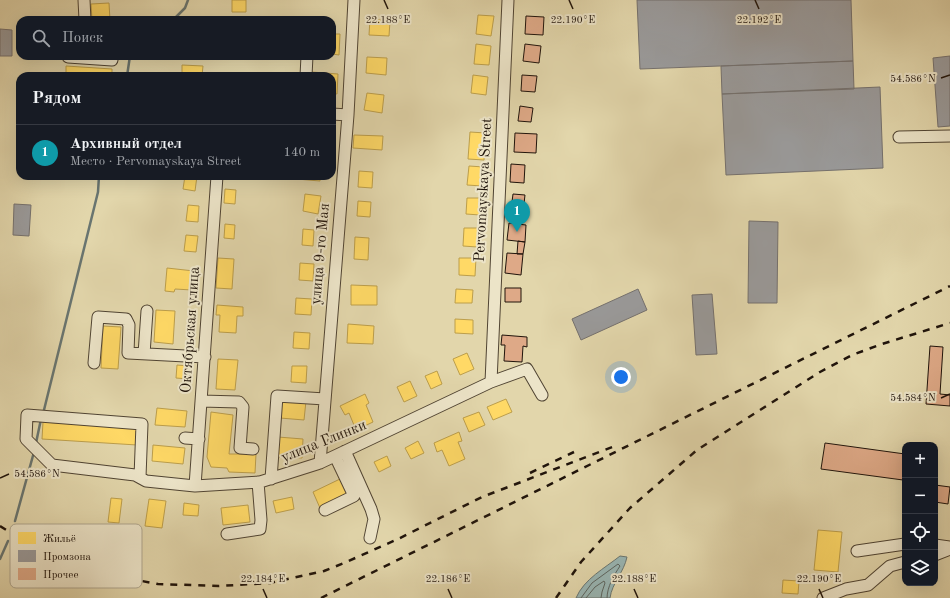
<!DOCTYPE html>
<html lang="ru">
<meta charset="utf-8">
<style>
body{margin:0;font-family:"Old Standard TT",serif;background:#20242c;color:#f1f3f6}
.controls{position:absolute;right:12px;bottom:12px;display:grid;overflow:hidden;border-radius:8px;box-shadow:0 4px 16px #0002}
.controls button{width:36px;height:36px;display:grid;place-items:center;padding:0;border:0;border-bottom:1px solid #363941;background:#171b24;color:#f1f3f6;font:20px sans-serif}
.you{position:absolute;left:621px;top:377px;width:14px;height:14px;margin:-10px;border:3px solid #fff;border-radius:50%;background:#1a73e8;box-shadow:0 0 0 6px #1a73e833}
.badge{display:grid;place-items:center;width:26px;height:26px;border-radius:50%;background:#0f766e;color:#fff;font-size:13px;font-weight:700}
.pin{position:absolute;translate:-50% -33px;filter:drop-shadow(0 1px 2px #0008)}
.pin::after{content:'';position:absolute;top:21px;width:14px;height:12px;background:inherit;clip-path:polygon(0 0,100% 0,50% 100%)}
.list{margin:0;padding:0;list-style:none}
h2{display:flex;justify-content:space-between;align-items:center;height:52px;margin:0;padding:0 16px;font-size:17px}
h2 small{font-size:13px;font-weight:400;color:#9ea1a6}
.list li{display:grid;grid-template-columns:26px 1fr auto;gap:12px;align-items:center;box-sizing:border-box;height:56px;padding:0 16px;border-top:1px solid #363941}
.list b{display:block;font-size:15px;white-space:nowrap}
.list p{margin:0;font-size:13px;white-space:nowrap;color:#9ea1a6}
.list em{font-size:13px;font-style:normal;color:#9ea1a6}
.icon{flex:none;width:22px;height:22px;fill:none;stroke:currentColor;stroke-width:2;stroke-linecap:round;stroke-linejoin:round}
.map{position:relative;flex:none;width:950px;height:598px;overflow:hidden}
.search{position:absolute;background:#171b24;box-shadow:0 4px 16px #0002;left:16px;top:16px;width:320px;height:44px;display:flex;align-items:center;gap:10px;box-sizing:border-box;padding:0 14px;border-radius:12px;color:#9ea1a6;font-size:15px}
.panel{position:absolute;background:#171b24;box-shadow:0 4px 16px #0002;left:16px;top:72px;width:320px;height:108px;border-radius:12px}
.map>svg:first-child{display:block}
.water{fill:#99b6b4;stroke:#697570}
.homes{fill:#ffd966;stroke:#bc9e4b}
.industry{fill:#999;stroke:#75716e}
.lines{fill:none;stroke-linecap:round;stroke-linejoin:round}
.shore{stroke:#5c6560;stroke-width:1}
.stream{stroke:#697570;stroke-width:2.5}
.building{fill:#dea987;stroke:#20140b}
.minor-casing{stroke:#504433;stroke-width:13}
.minor{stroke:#ece4c8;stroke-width:11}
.rail{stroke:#20140b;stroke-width:2.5;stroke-dasharray:7 7;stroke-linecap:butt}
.ticks{fill:none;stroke:#20140b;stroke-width:1.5}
.labels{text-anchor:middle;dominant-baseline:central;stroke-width:4;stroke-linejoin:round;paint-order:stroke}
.street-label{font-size:15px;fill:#20140b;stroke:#ece4c8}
.key{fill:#ece4c8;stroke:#afa68f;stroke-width:1}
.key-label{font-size:11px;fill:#20140b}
.ticks-label{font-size:10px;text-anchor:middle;fill:#20140b;stroke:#ece4c8;stroke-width:4;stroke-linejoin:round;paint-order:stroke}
</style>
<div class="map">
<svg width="950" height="598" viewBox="0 0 950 598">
<rect width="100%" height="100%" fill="#e2d6ab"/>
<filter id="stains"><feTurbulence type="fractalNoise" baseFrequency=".005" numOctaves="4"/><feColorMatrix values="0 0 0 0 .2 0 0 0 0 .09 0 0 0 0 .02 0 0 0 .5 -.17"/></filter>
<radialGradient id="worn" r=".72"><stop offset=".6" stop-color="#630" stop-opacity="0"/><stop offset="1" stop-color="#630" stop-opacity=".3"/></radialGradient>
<path class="water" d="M620,556l7,1c-3,15 -15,26 -17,41h-34c8,-19 29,-30 44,-42z"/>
<path class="homes" d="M232,0h14v12h-14z
M109,3l1,17h-18l-1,-16z
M478,15l16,1 -3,20 -15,-2z
M370,19l20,2 -1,15 -20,-1z
M332,34h8l-1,21 -7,-1z
M476,44l15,2 -2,19 -15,-1z
M367,57l20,1 -1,17 -20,-2z
M182,65l21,1 -1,10h-20z
M66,66l46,3v7h-46z
M312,72l26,2 -1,20 -5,-1v-17h-20z
M473,75l15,2 -2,18 -15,-2z
M367,93l17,2 -2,18 -18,-3z
M470,132l16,1 -2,27 -16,-1z
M354,135l29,1 -1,14 -29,-2z
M469,166l15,1 -2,19 -15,-1z
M359,171l14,1 -1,16 -14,-1z
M185,176h12l-2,15 -12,-2z
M273,176h47v5l-47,-4z
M225,189l11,1 -1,14 -11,-1z
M305,194l16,2 -3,18 -15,-3z
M467,198h14l-1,17 -14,-1z
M358,201l13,1 -1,15 -13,-1z
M188,205l11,1 -1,16 -12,-1z
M225,224l10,1 -1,14 -10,-1z
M464,228h14l-1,19 -14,-1z
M303,229l11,1 -1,16 -11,-1z
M186,235l12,1 -2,16 -12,-1z
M355,237l14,1 -1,22 -14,-1z
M218,258l16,1 -2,30 -16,-1z
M459,258h17l-1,18 -16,-1z
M300,263l14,1 -1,17 -14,-1z
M167,268l27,3 -2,19 -17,-1 -1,3 -9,-1z
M351,285l26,1v19h-26z
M456,289l17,1 -1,13h-17z
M296,298l16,1 -1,16 -16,-1z
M217,305l26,2v9h-6l-1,17 -17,-1 1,-17h-4z
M156,310l19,1 -2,33 -19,-2z
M455,319l18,1v14l-18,-1z
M348,324l26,2 -1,18 -26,-1z
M103,326l18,1 -3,42 -17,-1z
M294,332l16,1 -1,16 -16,-1z
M467,353l7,16 -14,6 -7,-16z
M218,359l20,1 -3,30 -19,-1z
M177,365l12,1 -1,13 -12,-1z
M292,366h15l-1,17 -15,-1z
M437,371l5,13 -11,5 -6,-13z
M410,381l7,15 -13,6 -7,-15z
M365,394l4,9 -3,2 7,17 -17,8 -7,-17 -4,2 -5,-9z
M282,399l24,2 -2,19 -24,-2z
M506,399l6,13 -19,8 -6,-13z
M157,408l30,3 -2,16 -30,-2z
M211,412l22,3 -4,39h27l-1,19 -26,-1 -2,-4 -16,-1 -4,-10z
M479,412l6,13 -16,7 -6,-14z
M43,422l95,6 -1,17 -95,-6z
M459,432l3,9 -4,1 7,17 -16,7 -7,-16 -5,2 -3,-9z
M278,437l25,2 -1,19 -25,-1z
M418,441l6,12 -13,6 -6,-11z
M153,445l32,3 -2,16 -31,-3z
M387,456l4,10 -12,6 -5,-10z
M340,479l8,15 -28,14 -7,-16z
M292,497l2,12 -18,4 -3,-12z
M111,498l11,1 -3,24 -11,-1z
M149,499l17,2 -4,27 -17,-2z
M184,503l15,2 -1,11 -15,-1z
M248,505l2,17 -27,3 -2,-17z
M818,530l24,2 -4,40 -24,-2z
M783,580l16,1 -1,13 -16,-1z"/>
<path class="industry" d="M637,0h214l2,61 -213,8z
M0,29l12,1v26h-12z
M950,56v70l-12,1 -5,-69z
M853,61l1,28 -132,5 -1,-28z
M880,87l3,81 -157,7 -4,-81z
M14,204l17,1 -2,31 -16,-1z
M749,221l29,1 -1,81h-29z
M638,289l9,21 -66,30 -9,-21z
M712,294l5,60 -21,1 -4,-60z"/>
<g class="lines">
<path class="shore" d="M581,598l11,-15 26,-19 2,2c-6,9 -13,21 -13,32
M586,598l9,-11 9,-6 1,2 -3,9 -1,6"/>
<path class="stream" d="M173,20l12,-12 3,-8
M127,76l3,-20
M43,414l55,-222 1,-16
M36,443l5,-24
M15,521l19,-69
M0,559l8,-18"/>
</g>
<path class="building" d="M526,16l18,1 -1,18 -18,-1z
M525,44l16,2 -2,17 -16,-2z
M522,75l15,1 -2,16 -14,-1z
M520,106l13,2 -2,14 -13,-1z
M515,133l22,1 -1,19 -22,-1z
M511,164l14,1 -1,18 -14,-1z
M513,194l12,1 -2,17 -12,-2z
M509,223l17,2 -1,17 -18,-2z
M518,241l7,1 -2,12h-6z
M507,253l16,1 -2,21 -16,-2z
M505,288h16v14h-16z
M502,335l25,2v10l-4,-1 -1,16 -18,-1 1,-16h-4z
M930,346l13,1 -3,47 10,1v11l-24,-2z
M825,443l80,11 -2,26 -82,-11z
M935,485l15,2 -2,17 -13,-2z"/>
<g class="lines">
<g class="minor-casing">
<path id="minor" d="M84,0l1,20
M68,57l44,3
M306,76l1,-20
M332,114l16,1
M899,137l51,-1
M144,354l3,-43
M94,363l4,-46 28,2 3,6 -1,28 77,4
M491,382l17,-382
M201,401l38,1 4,5 -3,41 13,1
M185,438l14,1
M345,451l26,58 3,10 -4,19
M320,463l28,-348 6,-115
M140,477l2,-53 -115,-9 -1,24 26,26 83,10 11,6 49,5 65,-4 60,-19 171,-81 36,-13 15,26
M271,479l6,-83 48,3
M195,486l22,-310
M325,510l29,-14 -19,-40
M227,534l33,-5 1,-9 -3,-38
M935,545l15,2
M857,551l48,-7
M935,555l15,-6
M823,598l23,-9 22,-4 22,-19 15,-4"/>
</g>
<use href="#minor" class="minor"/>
<path class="rail" d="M530,473l44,-21
M0,526l27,17 53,22 35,11 43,8 61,2 51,-3 54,-12 20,-8 54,-24 84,-42 133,-51
M321,598l629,-312
M556,598l25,-36 49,-54 67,-58 123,-78 32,-17 30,-11 68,-21"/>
</g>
<path class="ticks" d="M384,0l4,9M569,0l4,9M755,0l4,9M941,78l9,-3M941,398l9,-4M0,478l9,-4M263,589l4,9M448,589l4,9M634,589l4,9M819,589l4,9"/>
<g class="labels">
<g class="street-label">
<text transform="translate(484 190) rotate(-87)">Pervomayskaya Street</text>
<text transform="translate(321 254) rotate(-85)">улица 9-го Мая</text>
<text transform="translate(191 330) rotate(-86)">Октябрьская улица</text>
<text transform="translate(324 442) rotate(-22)">улица Глинки</text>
</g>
</g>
<rect x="10" y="524" width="132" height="64" rx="6" class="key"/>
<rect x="18" y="532" width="18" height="12" fill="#ffd966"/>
<rect x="18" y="550" width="18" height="12" fill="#999"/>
<rect x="18" y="568" width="18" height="12" fill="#dea987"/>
<g class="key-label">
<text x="43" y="542">Жильё</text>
<text x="43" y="560">Промзона</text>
<text x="43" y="578">Прочее</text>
</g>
<g class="ticks-label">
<text x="388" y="23">22.188°E</text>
<text x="573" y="23">22.190°E</text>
<text x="759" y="23">22.192°E</text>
<text x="913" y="82">54.586°N</text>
<text x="913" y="401">54.584°N</text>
<text x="37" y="477">54.586°N</text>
<text x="263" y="582">22.184°E</text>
<text x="448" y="582">22.186°E</text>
<text x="634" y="582">22.188°E</text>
<text x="819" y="582">22.190°E</text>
</g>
<rect width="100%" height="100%" filter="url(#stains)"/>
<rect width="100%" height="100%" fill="url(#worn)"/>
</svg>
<div class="controls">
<button>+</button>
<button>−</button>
<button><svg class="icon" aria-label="locate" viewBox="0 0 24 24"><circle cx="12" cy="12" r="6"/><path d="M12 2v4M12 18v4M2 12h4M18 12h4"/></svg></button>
<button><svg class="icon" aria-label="layers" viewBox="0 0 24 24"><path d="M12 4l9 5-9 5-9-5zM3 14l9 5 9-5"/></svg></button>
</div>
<div class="you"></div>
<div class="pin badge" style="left:517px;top:232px;background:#0f9aa8">1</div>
<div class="search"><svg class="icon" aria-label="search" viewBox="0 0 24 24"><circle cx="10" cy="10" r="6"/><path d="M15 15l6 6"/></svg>Поиск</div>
<section class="panel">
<h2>Рядом<small></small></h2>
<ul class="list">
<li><span class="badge" style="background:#0f9aa8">1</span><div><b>Архивный отдел</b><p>Место · Pervomayskaya Street</p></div><em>140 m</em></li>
</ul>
</section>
</div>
